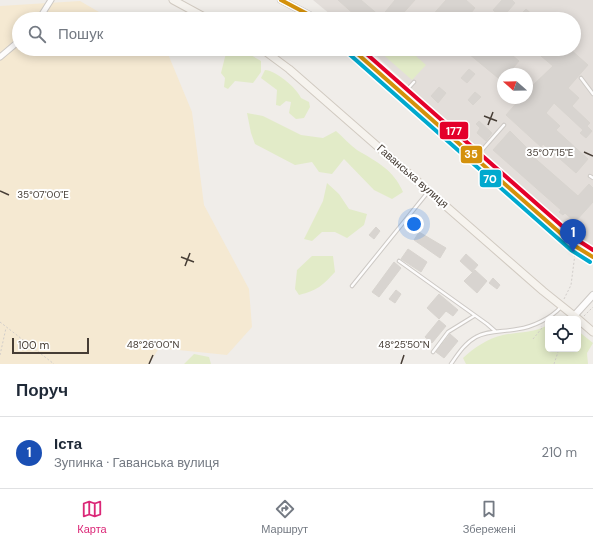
<!DOCTYPE html>
<html lang="uk">
<meta charset="utf-8">
<style>
body{margin:0;font-family:"DM Sans",sans-serif;background:#f6f6f7;color:#1f2937}
.controls{position:absolute;right:12px;bottom:12px;display:grid;overflow:hidden;border-radius:6px;box-shadow:0 2px 10px #0003}
.controls button{width:36px;height:36px;display:grid;place-items:center;padding:0;border:0;border-bottom:1px solid #e0e1e3;background:#fff;color:#1f2937;font:20px sans-serif}
.compass{position:absolute;left:497px;top:68px;width:36px;height:36px;border-radius:50%;background:#fff;box-shadow:0 2px 10px #0003;rotate:290deg}
.scale{position:absolute;left:12px;bottom:10px;width:77px;box-sizing:border-box;padding-left:4px;border:2px solid #463d35;border-top:0;font-size:11px;line-height:14px;white-space:nowrap;color:#463d35;-webkit-text-stroke:3px #fff;paint-order:stroke}
.you{position:absolute;left:414px;top:224px;width:14px;height:14px;margin:-10px;border:3px solid #fff;border-radius:50%;background:#1a73e8;box-shadow:0 0 0 6px #1a73e833}
.badge{display:grid;place-items:center;width:26px;height:26px;border-radius:50%;background:#db2777;color:#fff;font-size:13px;font-weight:700}
.pin{position:absolute;translate:-50% -33px;filter:drop-shadow(0 1px 2px #0008)}
.pin::after{content:'';position:absolute;top:21px;width:14px;height:12px;background:inherit;clip-path:polygon(0 0,100% 0,50% 100%)}
.list{margin:0;padding:0;list-style:none}
h2{display:flex;justify-content:space-between;align-items:center;height:52px;margin:0;padding:0 16px;font-size:17px}
h2 small{font-size:13px;font-weight:400;color:#747a83}
.list li{display:grid;grid-template-columns:26px 1fr auto;gap:12px;align-items:center;box-sizing:border-box;height:72px;padding:0 16px;border-top:1px solid #e0e1e3}
.list b{display:block;font-size:15px;white-space:nowrap}
.list p{margin:0;font-size:13px;white-space:nowrap;color:#747a83}
.list em{font-size:13px;font-style:normal;color:#747a83}
.icon{flex:none;width:22px;height:22px;fill:none;stroke:currentColor;stroke-width:2;stroke-linecap:round;stroke-linejoin:round}
.map{position:relative;flex:none;width:593px;height:364px;overflow:hidden}
.search{position:absolute;background:#fff;box-shadow:0 2px 10px #0003;left:12px;right:12px;top:12px;height:44px;display:flex;align-items:center;gap:10px;box-sizing:border-box;padding:0 14px;border-radius:22px;color:#747a83;font-size:15px}
.sheet{height:124px;background:#fff}
nav{display:flex;justify-content:space-around;align-items:center;box-sizing:border-box;height:56px;border-top:1px solid #e0e1e3;background:#fff;font-size:11px;color:#747a83}
nav a{display:grid;justify-items:center;gap:2px}
nav .on{color:#db2777}
.map>svg:first-child{display:block}
.industrial{fill:#e3deda;fill-rule:evenodd}
.green{fill:#e2ebc8}
.sand{fill:#f5e9d2}
.building{fill:#d8d4d0;stroke:#d8d4cf}
.lines{fill:none;stroke-linecap:round;stroke-linejoin:round}
.service-casing{stroke:#cdc9c5;stroke-width:4.5}
.minor-casing{stroke:#cdc9c5;stroke-width:7}
.tertiary-casing{stroke:#cdc9c5;stroke-width:8}
.secondary-casing{stroke:#d1cac1;stroke-width:9}
.path{stroke:#d1cdca;stroke-width:1;stroke-dasharray:2 2;stroke-linecap:butt}
.service{stroke:#fdfcfc;stroke-width:2.5}
.minor{stroke:#fdfcfc;stroke-width:5}
.tertiary{stroke:#fdfcfc;stroke-width:6}
.secondary{stroke:#f6f3ee;stroke-width:7}
.bus-1-casing{stroke:#fff;stroke-width:7}
.bus-2-casing{stroke:#fff;stroke-width:7}
.bus-3-casing{stroke:#fff;stroke-width:7}
.bus-1{stroke:#d4910b;stroke-width:4}
.bus-2{stroke:#00a9ce;stroke-width:4}
.bus-3{stroke:#e4002b;stroke-width:4}
.ticks{fill:none;stroke:#463d35;stroke-width:1.5}
.labels{text-anchor:middle;dominant-baseline:central;stroke-width:4;stroke-linejoin:round;paint-order:stroke}
.street-label{font-size:11px;fill:#463d35;stroke:#fff}
.ticks-label{font-size:10px;text-anchor:middle;fill:#463d35;stroke:#fff;stroke-width:4;stroke-linejoin:round;paint-order:stroke}
.line-badge{stroke:#fff;stroke-width:1.5}
.badge-label{font-size:11px;text-anchor:middle;font-weight:bold;fill:#fff}
</style>
<div class="map">
<svg width="593" height="364" viewBox="0 0 593 364">
<rect width="100%" height="100%" fill="#f0ede9"/>
<path class="industrial" d="M313,0h280v250l-44,-34 -180,-167h205v-30h-238zM503,74h24v24h-24z"/>
<path class="green" d="M227,49l15,1 19,11v11l-8,11 -18,-2 -7,8 -4,-2 1,-9 -4,-5z
M381,49h27l18,16 -14,15 -33,-29z
M265,70c10,0 32,18 36,28l8,4 1,5 -6,11 -8,1 -7,-6 2,-11 -5,-1 -6,5 -4,-1 1,-15 -16,-12z
M247,113l16,3 38,19 22,3 13,-7c7,6 14,14 21,19 20,12 36,19 46,42l-11,7 -18,-9 -30,-31 -12,15 -13,-2 -7,-10 -17,3 -40,-21 -4,-11z
M327,183l12,11 10,15 18,5 -3,11 -17,13 -12,-6h-13l-10,9 -8,-2 19,-38z
M312,256h21l2,16c-13,14 -17,18 -36,23l-4,-6 2,-19z
M548,325v24h30v-18l15,12 -6,10 1,11h-122l-3,-6c11,-10 25,-20 40,-23 15,-3 31,-2 45,-10z
M194,354l15,3 2,7h-27z"/>
<path class="sand" d="M80,1l31,18h-92v30h142l7,5 24,58 12,93 45,84 3,38 -25,28 -68,-7 -10,16h-149v-358z"/>
<path class="building" d="M338,0h23l20,17 14,-17h20l-17,19h-34l-5,-5 -2,3z
M446,0h20l9,8 -9,11h-37z
M502,0h10l3,3 -13,15 -9,-8z
M526,9l11,10h-21z
M463,49h42l14,12 -11,13h-5v8z
M548,49h22l18,16 -20,23 11,10 -7,8 18,17 -3,3 5,5 -6,7 -6,-5 3,-3 -29,-27 -8,10 14,13 -4,4 32,29 -12,14 -33,-29 -2,3 -35,-32 15,-17h6v-7l26,-25 -12,-10z
M469,69l6,5 -8,9 -6,-5z
M439,87l7,6 -8,10 -7,-7z
M475,92l6,5 -8,8 -5,-5z
M479,121l13,12 -6,8 -9,-8 3,-5 -4,-4z
M510,131l21,21 -1,2 48,42 11,-12 4,4v14l-18,20 -10,-9 -2,2 -4,-3 2,-2 -68,-60z
M376,227l4,4 -6,8 -5,-4z
M419,232l27,16 -6,10 -26,-18z
M408,249l19,13 -6,10 -20,-13z
M466,254l12,11 -6,7 -12,-11z
M394,262l7,6 -22,29 -7,-5z
M475,270l12,11 -10,12 -13,-12z
M493,278l7,7 -3,4 -8,-6z
M396,290l5,4 -6,9 -6,-4z
M439,294l19,16 -5,6 -7,-5 -7,8 -12,-11z
M439,320l7,6 -14,17 -7,-6z
M450,334l8,7 -14,17 -8,-6z"/>
<g class="lines">
<g class="service-casing">
<path id="service" d="M366,61l11,-12
M581,78l12,16
M404,93l10,-11
M457,140l10,-12
M475,158l29,-33
M590,176l3,2
M399,261l88,63 8,7
M352,286l76,-94
M433,352l15,-20 26,-16
M451,364c7,-10 14,-21 25,-27 12,-7 28,-5 42,-8 15,-2 33,-11 43,-22"/>
</g>
<g class="minor-casing">
<path id="minor" d="M39,19l12,-19
M0,57l19,-16"/>
</g>
<g class="tertiary-casing">
<path id="tertiary" d="M281,0l36,19
M352,49l197,174 26,23 18,11
M574,316l19,-21"/>
</g>
<g class="secondary-casing">
<path id="secondary" d="M173,0l35,19
M262,49l27,20 254,222 35,28
M578,319l15,13"/>
</g>
<path class="path" d="M564,299l7,-14 4,-31
M584,316l9,-9
M0,322l54,42
M533,339l9,-11 -1,-2
M0,355l6,-27
M554,364l5,-15"/>
<use href="#service" class="service"/>
<use href="#minor" class="minor"/>
<use href="#tertiary" class="tertiary"/>
<use href="#secondary" class="secondary"/>
<g class="bus-1-casing">
<path id="bus-1" d="M281,0l36,19
M352,49l223,197 18,11"/>
</g>
<g class="bus-2-casing">
<path id="bus-2" d="M348,53l223,197 19,12"/>
</g>
<g class="bus-3-casing">
<path id="bus-3" d="M361,49l218,192 14,9"/>
</g>
<use href="#bus-1" class="bus-1"/>
<use href="#bus-2" class="bus-2"/>
<use href="#bus-3" class="bus-3"/>
</g>
<path class="ticks" d="M484,116l13,5M488,125l5,-13M584,152l9,4M0,191l9,4M181,257l13,5M185,266l5,-13M149,364l4,-9M401,364l3,-9"/>
<g class="labels">
<g class="street-label">
<text transform="translate(413 176) rotate(41)">Гаванська вулиця</text>
</g>
</g>
<g class="ticks-label">
<text x="550" y="156">35°07'15"E</text>
<text x="43" y="198">35°07'00"E</text>
<text x="153" y="348">48°26'00"N</text>
<text x="404" y="348">48°25'50"N</text>
</g>
<g class="line-badge">
<rect x="439" y="121" width="30" height="19" rx="4" fill="#e4002b"/>
<rect x="460" y="145" width="23" height="19" rx="4" fill="#d4910b"/>
<rect x="479" y="169" width="23" height="19" rx="4" fill="#00a9ce"/>
</g>
<g class="badge-label">
<text x="454" y="135">177</text>
<text x="471" y="158">35</text>
<text x="490" y="183">70</text>
</g>
</svg>
<div class="controls">
<button><svg class="icon" aria-label="locate" viewBox="0 0 24 24"><circle cx="12" cy="12" r="6"/><path d="M12 2v4M12 18v4M2 12h4M18 12h4"/></svg></button>
</div>
<svg class="compass" viewBox="-18 -18 36 36"><path d="M0-13l5 13h-10z" fill="#e53935"/><path d="M0 13l5-13h-10z" fill="#747a83"/></svg>
<div class="scale">100 m</div>
<div class="you"></div>
<div class="pin badge" style="left:573px;top:252px;background:#1a4fb4">1</div>
<div class="search"><svg class="icon" aria-label="search" viewBox="0 0 24 24"><circle cx="10" cy="10" r="6"/><path d="M15 15l6 6"/></svg>Пошук</div>
</div>
<section class="sheet">
<h2>Поруч<small></small></h2>
<ul class="list">
<li><span class="badge" style="background:#1a4fb4">1</span><div><b>Іста</b><p>Зупинка · Гаванська вулиця</p></div><em>210 m</em></li>
</ul>
</section>
<nav>
<a class="on"><svg class="icon" aria-label="map" viewBox="0 0 24 24"><path d="M3 6l6-2 6 2 6-2v14l-6 2-6-2-6 2zM9 4v14M15 6v14"/></svg>Карта</a>
<a><svg class="icon" aria-label="directions" viewBox="0 0 24 24"><path d="M12 3l9 9-9 9-9-9zM9 14v-3h6M13 9l2 2-2 2"/></svg>Маршрут</a>
<a><svg class="icon" aria-label="saved" viewBox="0 0 24 24"><path d="M7 4h10v16l-5-4-5 4z"/></svg>Збережені</a>
</nav>
